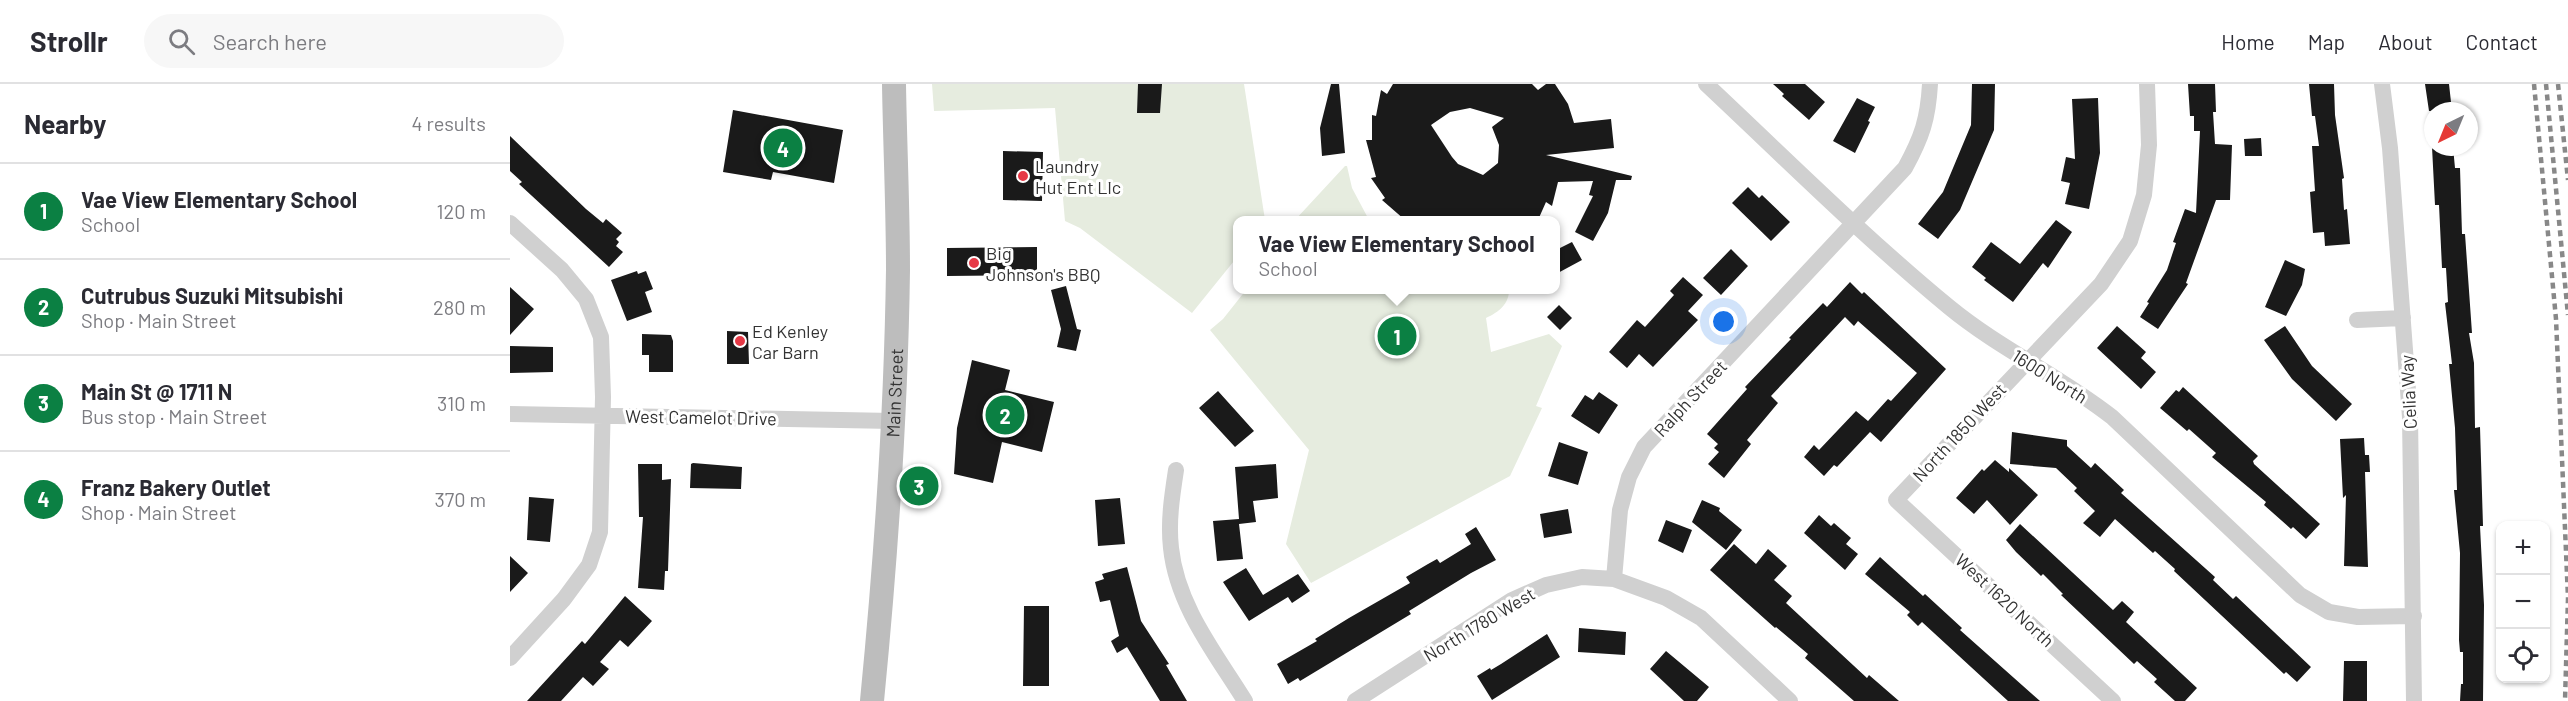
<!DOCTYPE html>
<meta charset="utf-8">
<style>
body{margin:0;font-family:Barlow,sans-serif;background:#f7f7f7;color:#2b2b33}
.controls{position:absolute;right:18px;bottom:18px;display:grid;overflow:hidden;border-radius:12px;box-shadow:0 2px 4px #0004}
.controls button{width:54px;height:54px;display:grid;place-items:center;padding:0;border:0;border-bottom:2px solid #e1e1e2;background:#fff;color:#2b2b33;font:30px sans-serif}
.compass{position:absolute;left:1914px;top:18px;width:54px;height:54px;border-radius:50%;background:#fff;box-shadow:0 2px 4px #0004;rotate:223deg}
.you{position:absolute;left:1214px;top:238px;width:21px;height:21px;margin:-15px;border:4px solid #fff;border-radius:50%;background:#1a73e8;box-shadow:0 0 0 9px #1a73e833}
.badge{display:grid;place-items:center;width:39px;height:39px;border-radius:50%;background:#0b8043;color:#fff;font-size:20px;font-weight:700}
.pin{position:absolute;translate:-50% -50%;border:3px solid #fff;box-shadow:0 2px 6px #0006}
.popup{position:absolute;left:723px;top:132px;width:327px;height:78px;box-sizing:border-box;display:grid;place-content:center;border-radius:12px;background:#fff;filter:drop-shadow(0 2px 4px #0005);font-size:20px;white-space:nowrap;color:#7c7c81}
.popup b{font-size:22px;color:#2b2b33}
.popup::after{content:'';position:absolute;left:50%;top:100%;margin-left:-12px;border:12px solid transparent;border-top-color:#fff}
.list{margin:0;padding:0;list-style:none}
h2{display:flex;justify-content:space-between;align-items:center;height:78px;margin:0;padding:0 24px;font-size:26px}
h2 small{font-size:20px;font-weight:400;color:#7c7c81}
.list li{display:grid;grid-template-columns:39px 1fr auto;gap:18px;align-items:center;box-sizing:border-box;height:96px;padding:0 24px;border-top:2px solid #e1e1e2}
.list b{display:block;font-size:22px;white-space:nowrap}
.list p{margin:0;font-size:20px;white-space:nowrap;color:#7c7c81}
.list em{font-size:20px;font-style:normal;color:#7c7c81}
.icon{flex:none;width:33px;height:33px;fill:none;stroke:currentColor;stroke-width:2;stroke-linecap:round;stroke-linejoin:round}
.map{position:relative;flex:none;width:2058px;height:617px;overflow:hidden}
header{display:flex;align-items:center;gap:36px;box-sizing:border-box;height:84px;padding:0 30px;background:#fff;border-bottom:2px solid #e1e1e2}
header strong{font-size:28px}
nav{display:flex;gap:33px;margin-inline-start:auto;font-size:21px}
.search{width:420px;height:54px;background:#f7f7f7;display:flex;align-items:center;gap:15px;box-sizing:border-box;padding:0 21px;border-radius:33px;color:#7c7c81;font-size:22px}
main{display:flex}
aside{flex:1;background:#fff}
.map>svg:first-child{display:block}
.green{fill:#e6ecdf}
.building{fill:#1a1a1a;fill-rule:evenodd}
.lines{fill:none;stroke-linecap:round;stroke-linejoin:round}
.minor{stroke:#d0d0d0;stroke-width:16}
.secondary{stroke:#bdbdbd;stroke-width:24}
.rail{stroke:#888;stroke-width:4.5;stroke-dasharray:6 4.5;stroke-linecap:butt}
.poi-dot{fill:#e63946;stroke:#fff;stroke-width:2}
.labels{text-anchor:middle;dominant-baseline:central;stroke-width:6;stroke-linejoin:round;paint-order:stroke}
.poi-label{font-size:18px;fill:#333;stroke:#fff;text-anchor:start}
.street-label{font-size:18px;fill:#333;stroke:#fff}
</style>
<header>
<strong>Strollr</strong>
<div class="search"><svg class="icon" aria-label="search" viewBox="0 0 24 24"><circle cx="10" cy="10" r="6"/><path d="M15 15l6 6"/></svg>Search here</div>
<nav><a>Home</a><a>Map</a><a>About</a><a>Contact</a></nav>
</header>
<main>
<aside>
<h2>Nearby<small>4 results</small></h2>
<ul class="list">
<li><span class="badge">1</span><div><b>Vae View Elementary School</b><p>School</p></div><em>120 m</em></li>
<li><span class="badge">2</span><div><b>Cutrubus Suzuki Mitsubishi</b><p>Shop · Main Street</p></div><em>280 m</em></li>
<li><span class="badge">3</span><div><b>Main St @ 1711 N</b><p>Bus stop · Main Street</p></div><em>310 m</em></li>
<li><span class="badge">4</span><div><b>Franz Bakery Outlet</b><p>Shop · Main Street</p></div><em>370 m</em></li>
</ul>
</aside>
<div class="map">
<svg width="2058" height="617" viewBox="0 0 2058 617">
<rect width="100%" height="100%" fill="#fff"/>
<path class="green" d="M422,0h312l21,136h-27v36l-46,57 -112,-85 -15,-7 -10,-113 -121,3z
M835,82h2l5,22 17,32h-74z
M736,206h263c0,14 -10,22 -23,28l5,34 58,-18 13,12 -26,60 6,2 -32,68 -199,107 -25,-39 23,-94 -99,-120 13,-11z"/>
<path class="building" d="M628,0h24l-2,29h-23z
M821,0h8l6,69 -23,3 -2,-28z
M883,0h139l6,6 8,-6h9l13,20 6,19 37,-4 3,29 -68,7 86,21 -1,4h-15l-8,33 -15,28 -18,-9 18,-36 -4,-1 4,-14 -35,1 -6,24 -6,-4 -8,18h-133l-23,-20 3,-2 -14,-20 5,-1 -10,-37h6v-25l4,1 5,-26 6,4zM960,24l34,10 -12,9 7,18 -1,18 -15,12 -25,-11 -6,-7 -21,-32 19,-13z
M1263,0h32l20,18 -16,18 -27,-24 2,-2z
M1462,0h23l-1,46 -34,80 -22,29 -20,-15 25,-32 28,-67z
M1678,0h27l1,28h-3l2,32 17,1 -2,55h-14l-30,83 2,1 -30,45 -18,-12 9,-14 -2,-1 20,-32 9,-27 -3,-1 12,-33 11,4 4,-82h-6v-15h-4z
M1799,0h25l1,31 9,63 -2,1 2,31 3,-1 3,35 -25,2 -1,-14 -11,1 -3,-41 5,-1 -3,-45h7l-4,-30h-3z
M1915,0h24l3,27h-23z
M1347,14l18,9 -7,14 2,1 -15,31 -22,-12z
M1588,14l2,55 -11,56 -24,-5 5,-21 -9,-2 5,-24 9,2 -3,-60z
M223,26l110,20 -9,53 -61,-11 -2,8 -48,-8z
M0,52l76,73 17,14 3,-4 16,14 -6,6 3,3 -3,4 7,6 -14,15 -90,-83 3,-2 -12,-11z
M1751,54l1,18h-17l-1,-17z
M1922,63h21l2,21h5l2,66h3l7,99h-3l5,30 1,65 5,-1 3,99h-3l4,79 -1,96h-23l1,-17h2v-32h-3l-1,-12 1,-87 -6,-63h3l-2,-62 -6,-64h3l-7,-61 3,-1 -2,-34h-4l-3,-63h-4z
M493,67l40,1 -1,49 -39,-1z
M1238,103l11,11 3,-3 28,27 -19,19 -39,-38z
M1546,136l16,12 -24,36 -5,-5 -30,39 -29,-22 2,-2 -14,-11 19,-25 29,22z
M1062,158l10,18 -26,14v-24z
M527,163v28l-90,1v-28z
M1221,165l17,17 -27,29 -18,-17z
M1775,176l20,9 -3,16 -16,31 -21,-9z
M127,187l1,3 8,-3 7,18 -8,3 7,20 -25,9 -16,-41z
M1173,193l20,18 -15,16 10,9 -45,47 -14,-13 -12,14 -18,-16 28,-32 8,7 29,-32 -4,-4z
M1340,198l12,12 2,-2 82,77 -65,73 -11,-10 -33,35 -3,-2 -10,11 -20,-19 10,-12 5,5 37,-39 12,10 20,-22 3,2 26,-28 -59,-52 -4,5 -9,-9 -74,79 7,7 -31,37 4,4 -27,34 -16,-14 11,-12 -5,-4 4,-4 -11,-10 40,-45 -2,-2 46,-48 -2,-1 34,-35 4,4z
M556,202l11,43 4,1 -5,21 -19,-4 4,-18 -10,-39z
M0,203l24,22 -24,26z
M1049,221l13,13 -12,12 -13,-13z
M1607,242l29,26 -5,6 15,14 -15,17 -44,-41z
M1775,242l27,40 40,38 -16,17 -44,-42 -28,-39z
M217,247l21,1 1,32h-22z
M132,250l29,1 2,6v31h-24v-17h-7z
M0,262l43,1v25l-43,1z
M462,276l38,10 -5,20 49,12 -12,50 -40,-10 -9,41 -39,-9 3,-46z
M1673,303l75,69 -5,5 1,3 66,60 -14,15 -13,-12 -2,2 -27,-24 2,-3 -54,-45 4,-4 -27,-24 -2,2 -27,-23 16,-18 3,2z
M708,307l36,40 -19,16 -36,-39z
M1089,308l19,13 -19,29 -28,-18 14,-21 8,5z
M1502,348l55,8v6l24,22 4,-5 29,27 -3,3 94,84 -2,3 20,19 3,-3 75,71 -14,15 -11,-10 -2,2 -110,-103 1,-2 -20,-18 -2,2 -38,-34 -15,18 -17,-14 12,-12 -21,-20 3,-3 -21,-20 -46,-4z
M1854,354l1,17h4l1,17h-5l3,95 -24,-1 2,-71 -3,3 -3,-59z
M1049,358l29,10 -10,33 -30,-9z
M1485,376l14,12v-4l29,27 -28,30 -23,-25 -13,14 -18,-16 26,-29 2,2z
M183,379l49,4 -1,22 -51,-1 1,-24z
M128,380h24v16l9,-1 -3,92h-3l-1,19 -26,-2 5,-71h-4z
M766,380l2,34 -25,3 3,21 -17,2 4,35 -26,2 -4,-40 26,-2 -4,-52z
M19,413l25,2 -4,43 -23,-2z
M610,414l5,46 -27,2 -3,-46z
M1192,416l18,8 -1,3 23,19 -16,20 -34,-28z
M1058,425l4,24 -28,5 -4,-24z
M1309,431l12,11 3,-3 17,15 -5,6 12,10 -13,16 -41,-37z
M1156,436l26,10 -9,23 -25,-12z
M1510,440l93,86 9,-9 12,11 -8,10 71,66 -12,13h-10l-21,-19 3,-3 -20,-18 -3,3 -73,-69 2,-1 -20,-20 -2,2 -25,-24 -10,-12z
M966,443l20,33 -25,13 -62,38 2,3 -111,67 -2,-3 -10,6 -11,-20 40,-23 -2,-2 34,-21 61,-35 -4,-6 22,-13 9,-5 3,4 31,-19 -6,-10z
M1224,460l22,20 12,-15 19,17 -13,14 18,16 -6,7 81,75 2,-3 30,26h-45l-49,-43 3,-4 -32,-27 -1,1 -65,-58z
M0,472l18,17 -18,19z
M1370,473l43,39 2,-2 37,34 -2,2 80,71h-32l-86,-79 -4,4 -11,-11 3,-3 -45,-38z
M617,483l14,54 28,43 -3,1 21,36h-27l-33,-54 -10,6 -6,-12 8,-5 -9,-36 -10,2 -5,-20 9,-3 -2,-5z
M736,484l17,27 35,-21 12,17 -18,12 -4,-6 -39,24 -26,-39z
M115,512l27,25 -24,26 -8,-7 -20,22 9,7 -16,17 -10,-9 -22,24h-34l55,-60 3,3z
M514,522h25v80h-26z
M1069,544l47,4 -1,23 -47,-3z
M1037,550l13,23 -68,43 -15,-24 13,-8 1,2 10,-6z
M1156,567l43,36 -12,14h-13l-34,-32z
M1834,577h23v40h-24z"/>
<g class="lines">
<path class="minor" d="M1196,0c80,75 158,153 243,223 51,42 111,69 163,110l188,178 29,17 29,5 56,-1
M1872,0l8,64 20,269 4,284
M0,139l52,47 24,29 15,38 2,60 -3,135 -11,33 -25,34 -54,59
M1847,236l46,-2
M0,330l383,7
M666,386c-4,26 -8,52 -5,78 6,58 45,106 74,153
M1104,495l6,-69 9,-33 15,-30 261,-279c17,-31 23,-49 25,-84
M845,617l157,-101 34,-15 36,-8 32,2 52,19 35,20 89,83
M1603,617l-217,-201 205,-216 29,-43 14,-46 5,-50 -2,-61"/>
<path class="secondary" id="s1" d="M362,617c14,-143 24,-287 26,-431 0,-62 -3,-124 -4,-186"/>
<path class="rail" d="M2024,0l22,235 12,279 -3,103
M2036,0l22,231
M2048,0l10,96"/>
</g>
<g class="poi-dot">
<circle cx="513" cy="92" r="6"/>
<circle cx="464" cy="179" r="6"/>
<circle cx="230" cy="257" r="6"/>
</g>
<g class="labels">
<g class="poi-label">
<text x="525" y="82">Laundry<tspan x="525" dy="21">Hut Ent Llc</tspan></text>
<text x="476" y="169">Big<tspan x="476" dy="21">Johnson's BBQ</tspan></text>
<text x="242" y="247">Ed Kenley<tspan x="242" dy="21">Car Barn</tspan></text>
</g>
<g class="street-label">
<text transform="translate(1540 292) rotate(32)">1600 North</text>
<text transform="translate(1898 308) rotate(-93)">Celia Way</text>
<text stroke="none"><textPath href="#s1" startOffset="309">Main Street</textPath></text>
<text transform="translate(1180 314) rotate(-47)">Ralph Street</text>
<text transform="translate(191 333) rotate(1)">West Camelot Drive</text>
<text transform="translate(1449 348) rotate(-47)">North 1850 West</text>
<text transform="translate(1495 516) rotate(43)">West 1620 North</text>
<text transform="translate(969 540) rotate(-31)">North 1780 West</text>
</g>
</g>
</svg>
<div class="controls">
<button>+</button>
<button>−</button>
<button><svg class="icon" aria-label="locate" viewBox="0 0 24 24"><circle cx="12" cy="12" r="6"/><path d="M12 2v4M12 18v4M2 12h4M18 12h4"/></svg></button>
</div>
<svg class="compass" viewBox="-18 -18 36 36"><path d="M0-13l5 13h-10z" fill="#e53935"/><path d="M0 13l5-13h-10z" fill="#7c7c81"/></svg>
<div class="you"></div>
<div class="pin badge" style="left:887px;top:252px">1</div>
<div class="popup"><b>Vae View Elementary School</b>School</div>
<div class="pin badge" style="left:495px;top:331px">2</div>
<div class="pin badge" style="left:409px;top:402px">3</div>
<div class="pin badge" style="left:273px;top:64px">4</div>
</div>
</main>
